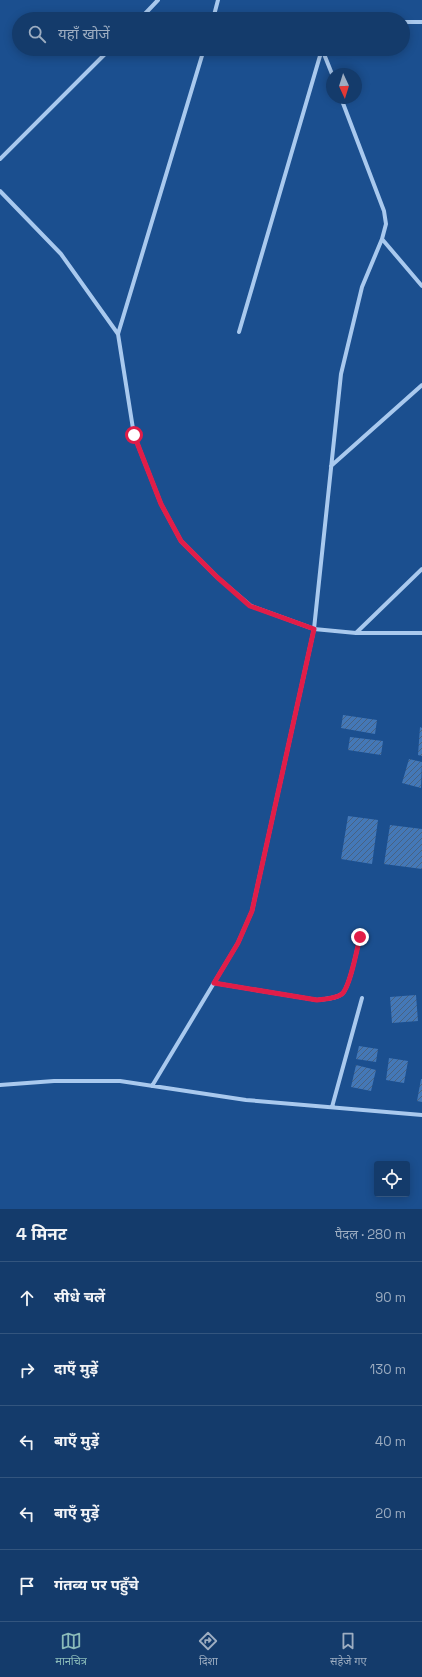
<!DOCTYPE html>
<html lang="hi">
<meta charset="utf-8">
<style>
body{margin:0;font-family:"Space Grotesk","Noto Sans Devanagari",sans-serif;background:#1d4271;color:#f1f3f6}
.controls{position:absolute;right:12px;bottom:12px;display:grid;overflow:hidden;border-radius:4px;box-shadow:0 2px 10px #0003}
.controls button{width:36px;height:36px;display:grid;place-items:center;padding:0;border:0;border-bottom:1px solid #33557e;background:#143b6b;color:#f1f3f6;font:20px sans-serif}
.compass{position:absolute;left:326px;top:68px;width:36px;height:36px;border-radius:50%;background:#143b6b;box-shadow:0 2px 10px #0003;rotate:176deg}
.stop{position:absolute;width:12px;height:12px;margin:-9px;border:3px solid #e11d48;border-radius:50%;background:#fff}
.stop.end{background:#e11d48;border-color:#fff;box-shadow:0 1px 4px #0008}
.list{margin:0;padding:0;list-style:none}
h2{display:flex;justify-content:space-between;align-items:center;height:52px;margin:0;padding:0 16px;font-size:17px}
h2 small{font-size:13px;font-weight:400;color:#9dadc1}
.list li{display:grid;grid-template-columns:26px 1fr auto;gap:12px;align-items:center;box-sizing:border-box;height:72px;padding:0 16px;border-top:1px solid #33557e}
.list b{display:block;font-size:15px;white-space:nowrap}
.list em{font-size:13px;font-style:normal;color:#9dadc1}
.icon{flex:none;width:22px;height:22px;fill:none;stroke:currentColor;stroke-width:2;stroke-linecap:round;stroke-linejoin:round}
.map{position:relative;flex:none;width:422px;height:1209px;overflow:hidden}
.search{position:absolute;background:#143b6b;box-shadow:0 2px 10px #0003;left:12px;right:12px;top:12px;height:44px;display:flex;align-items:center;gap:10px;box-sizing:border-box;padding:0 14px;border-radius:22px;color:#9dadc1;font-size:15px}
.sheet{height:412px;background:#143b6b}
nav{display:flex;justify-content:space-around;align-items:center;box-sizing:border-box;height:56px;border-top:1px solid #33557e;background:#143b6b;font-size:11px;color:#9dadc1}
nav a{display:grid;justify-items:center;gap:2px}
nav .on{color:#8bbbb9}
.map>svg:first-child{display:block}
.building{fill:url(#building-hatch)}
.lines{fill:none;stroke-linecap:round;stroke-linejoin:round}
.minor{stroke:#a9c9ee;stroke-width:4}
.route{stroke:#e11d48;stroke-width:5}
</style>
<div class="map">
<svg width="422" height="1209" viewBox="0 0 422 1209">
<defs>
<pattern id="building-hatch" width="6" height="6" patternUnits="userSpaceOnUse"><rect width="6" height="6" fill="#4478b7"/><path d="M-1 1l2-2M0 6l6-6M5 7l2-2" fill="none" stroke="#486282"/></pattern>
</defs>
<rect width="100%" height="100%" fill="#1b4f8f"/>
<path class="building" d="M343,715l34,5 -2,14 -34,-6z
M420,727l2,1v28l-4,-1z
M350,737l33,4 -2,14 -33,-5z
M409,759l13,3 -1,26 -19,-5z
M348,816l30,4 -6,44 -31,-5z
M390,825l32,4v40l-38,-5z
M416,995l2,26 -26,2 -2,-26z
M359,1046l19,3 -2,13 -20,-3z
M389,1058l19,3 -4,22 -18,-3z
M356,1065l20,5 -5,21 -20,-4z
M421,1079h1v23l-5,-1z"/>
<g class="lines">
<path class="minor" d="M140,19l18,-19
M213,19l5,-19
M403,22h19
M322,49l10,25
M0,159l110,-110
M0,191l61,63 57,80 16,101 27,69 20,37 36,36 34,29 63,23 42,4h66
M382,239l40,47
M239,332l83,-283
M118,334l86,-285
M331,466l91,-81
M356,633l66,-64
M214,983l103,17c8,-1 18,-1 25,-6 8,-7 15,-45 18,-57
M0,1085l54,-4h66l126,19 176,15
M152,1086l86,-143 14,-32 62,-282 27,-255 21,-87 20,-48 4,-15 -2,-13 -43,-113
M332,1107l30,-109"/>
</g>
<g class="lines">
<path class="route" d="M134,435l27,69 20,37 36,36 33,29 64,23 -62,282 -14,32 -24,40 103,17c8,-1 18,-1 25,-6 8,-7 15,-45 18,-57"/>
</g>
</svg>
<div class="controls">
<button><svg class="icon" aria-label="locate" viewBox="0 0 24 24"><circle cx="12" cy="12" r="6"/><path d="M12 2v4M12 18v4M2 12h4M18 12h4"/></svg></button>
</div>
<svg class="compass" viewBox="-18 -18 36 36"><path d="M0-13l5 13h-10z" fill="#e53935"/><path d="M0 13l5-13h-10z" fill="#9dadc1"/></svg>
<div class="stop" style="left:134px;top:435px"></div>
<div class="stop end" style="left:360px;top:937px"></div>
<div class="search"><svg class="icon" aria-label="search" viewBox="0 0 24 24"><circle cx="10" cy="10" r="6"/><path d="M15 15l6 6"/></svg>यहाँ खोजें</div>
</div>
<section class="sheet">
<h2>4 मिनट<small>पैदल · 280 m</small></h2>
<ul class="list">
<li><svg class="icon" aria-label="ahead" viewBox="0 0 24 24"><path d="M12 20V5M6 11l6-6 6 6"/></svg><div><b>सीधे चलें</b></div><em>90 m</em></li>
<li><svg class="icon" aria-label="right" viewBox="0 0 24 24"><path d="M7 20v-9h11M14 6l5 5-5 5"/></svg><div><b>दाएँ मुड़ें</b></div><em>130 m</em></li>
<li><svg class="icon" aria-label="left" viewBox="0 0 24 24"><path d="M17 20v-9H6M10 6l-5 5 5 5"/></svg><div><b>बाएँ मुड़ें</b></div><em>40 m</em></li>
<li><svg class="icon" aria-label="left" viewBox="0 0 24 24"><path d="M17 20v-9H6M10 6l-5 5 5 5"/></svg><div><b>बाएँ मुड़ें</b></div><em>20 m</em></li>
<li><svg class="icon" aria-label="arrive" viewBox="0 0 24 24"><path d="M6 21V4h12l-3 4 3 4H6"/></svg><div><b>गंतव्य पर पहुँचे</b></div></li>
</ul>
</section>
<nav>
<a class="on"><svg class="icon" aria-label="map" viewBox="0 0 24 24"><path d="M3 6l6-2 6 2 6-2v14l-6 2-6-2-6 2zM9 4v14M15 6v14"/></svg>मानचित्र</a>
<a><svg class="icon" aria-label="directions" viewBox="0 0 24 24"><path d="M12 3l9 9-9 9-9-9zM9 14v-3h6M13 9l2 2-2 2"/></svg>दिशा</a>
<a><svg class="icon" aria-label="saved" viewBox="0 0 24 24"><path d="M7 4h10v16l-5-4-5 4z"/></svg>सहेजे गए</a>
</nav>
